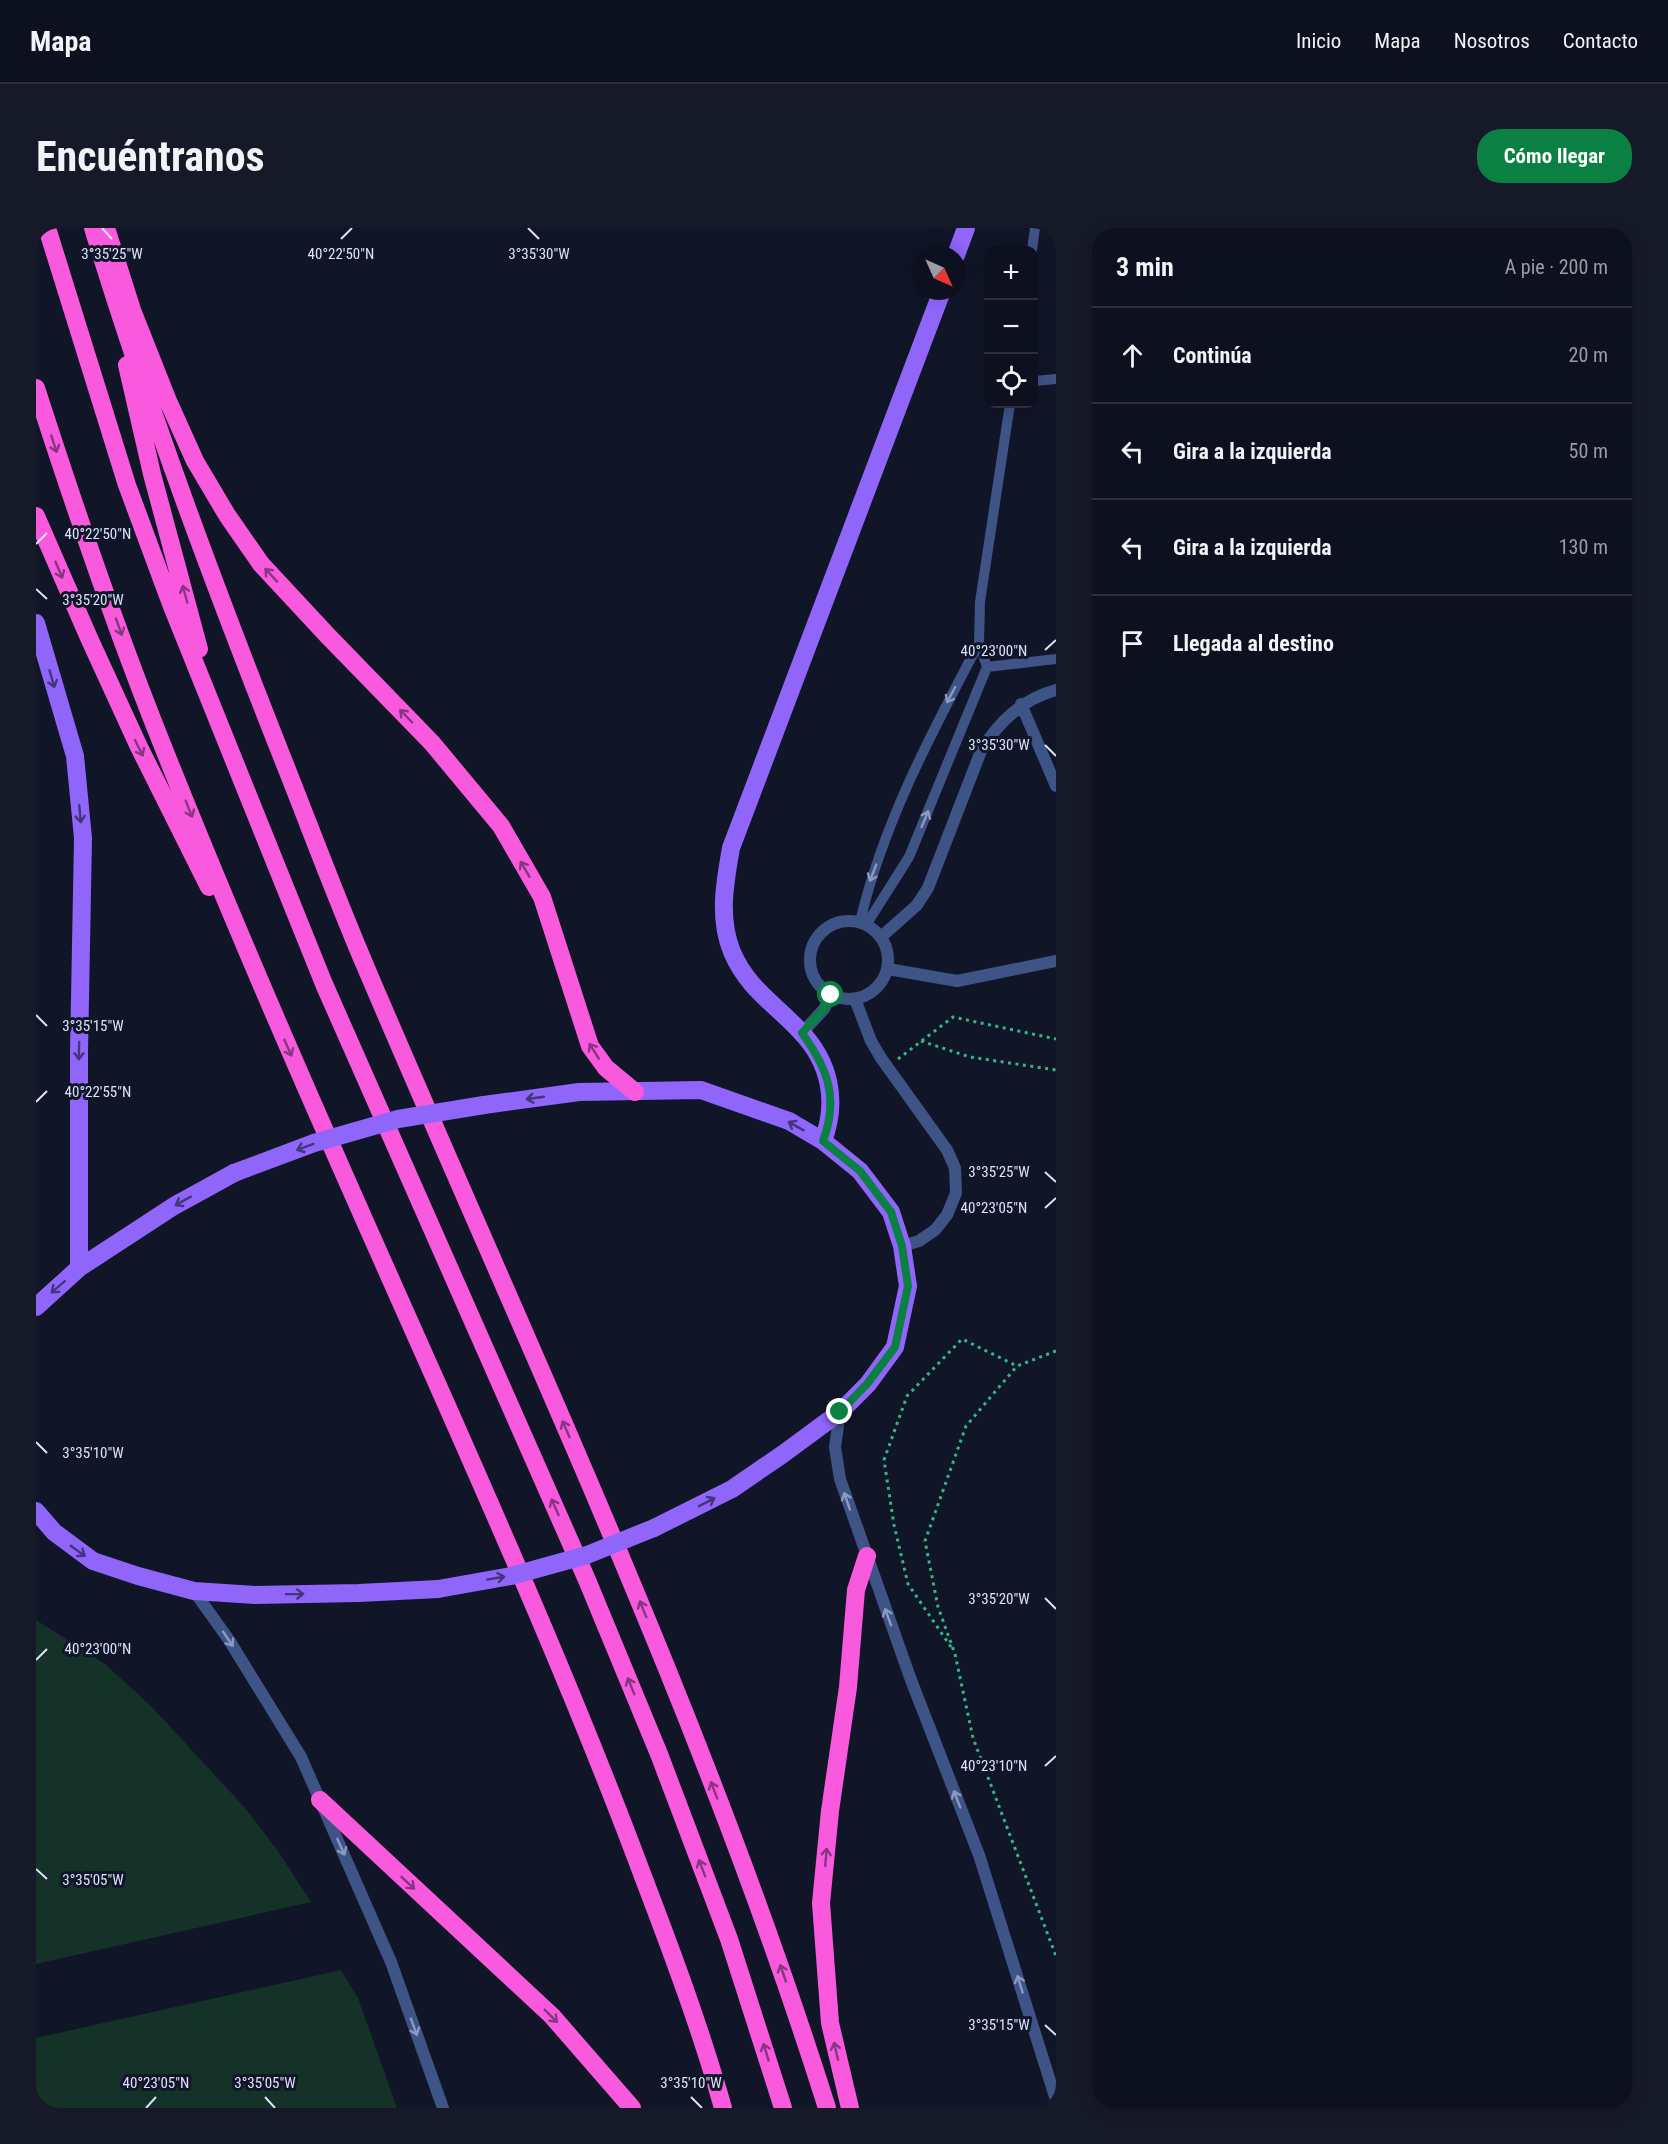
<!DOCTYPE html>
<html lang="es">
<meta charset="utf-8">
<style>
body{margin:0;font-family:"Roboto Condensed",sans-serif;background:#161927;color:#f1f3f6}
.controls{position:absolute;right:18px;top:18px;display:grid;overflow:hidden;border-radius:12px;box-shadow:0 3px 15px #0003}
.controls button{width:54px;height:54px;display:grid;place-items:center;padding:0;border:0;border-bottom:2px solid #2d303c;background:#0d101e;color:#f1f3f6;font:30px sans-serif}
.compass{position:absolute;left:876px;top:18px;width:54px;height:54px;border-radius:50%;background:#0d101e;box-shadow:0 3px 15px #0003;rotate:135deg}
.stop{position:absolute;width:18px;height:18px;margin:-14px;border:4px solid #0b8043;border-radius:50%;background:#fff}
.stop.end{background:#0b8043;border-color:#fff;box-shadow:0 2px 6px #0008}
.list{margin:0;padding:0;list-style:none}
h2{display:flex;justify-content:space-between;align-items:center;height:78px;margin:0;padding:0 24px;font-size:26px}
h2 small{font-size:20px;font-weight:400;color:#9a9da4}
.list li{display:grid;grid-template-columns:39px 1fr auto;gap:18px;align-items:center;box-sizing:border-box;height:96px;padding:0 24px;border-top:2px solid #2d303c}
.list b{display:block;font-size:22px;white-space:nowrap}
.list em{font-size:20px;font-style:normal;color:#9a9da4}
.icon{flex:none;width:33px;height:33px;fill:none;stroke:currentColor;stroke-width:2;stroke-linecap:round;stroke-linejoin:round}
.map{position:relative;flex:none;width:1020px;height:1880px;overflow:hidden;border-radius:24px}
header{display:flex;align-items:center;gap:36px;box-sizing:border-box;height:84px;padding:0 30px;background:#0d101e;border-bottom:2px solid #2d303c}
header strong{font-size:28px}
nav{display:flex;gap:33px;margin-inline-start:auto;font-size:21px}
.intro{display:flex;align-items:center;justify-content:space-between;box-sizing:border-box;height:144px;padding:0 36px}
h1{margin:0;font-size:42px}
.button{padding:15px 27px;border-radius:24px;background:#0b8043;color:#fff;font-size:21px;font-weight:700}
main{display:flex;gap:36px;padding:0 36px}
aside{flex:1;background:#0d101e;border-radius:24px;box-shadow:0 3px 15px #0003}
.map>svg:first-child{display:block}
.green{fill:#143227}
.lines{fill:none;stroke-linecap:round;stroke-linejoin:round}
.path{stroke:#34b783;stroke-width:3;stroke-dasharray:3 4.5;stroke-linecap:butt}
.service{stroke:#3e5386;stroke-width:10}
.minor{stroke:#3e5386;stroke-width:12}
.tertiary{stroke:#3e5386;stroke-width:12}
.primary{stroke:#9065fa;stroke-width:18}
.motorway{stroke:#f959dc;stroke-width:18}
.primary-bridge{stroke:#9065fa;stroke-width:18}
.oneway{stroke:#853782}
.oneway2{stroke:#44357c}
.oneway3{stroke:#8c9ac2}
.route{stroke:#0b8043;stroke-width:8}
.ticks{fill:none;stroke:#dae2fe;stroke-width:2}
.ticks-label{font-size:15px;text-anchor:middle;fill:#dae2fe;stroke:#111528;stroke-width:6;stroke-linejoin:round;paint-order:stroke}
</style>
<header>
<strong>Mapa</strong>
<nav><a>Inicio</a><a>Mapa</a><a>Nosotros</a><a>Contacto</a></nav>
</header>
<div class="intro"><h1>Encuéntranos</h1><a class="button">Cómo llegar</a></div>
<main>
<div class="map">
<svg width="1020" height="1880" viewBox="0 0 1020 1880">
<rect width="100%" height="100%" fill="#111528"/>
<path class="green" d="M0,1392l69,44 46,42 95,103 32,42 33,51 -275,62z
M305,1742l17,28 39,110h-361v-70z"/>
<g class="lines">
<path class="path" d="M885,813l49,16 86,13
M862,831l55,-42 103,22
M1020,1123l-39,15 -51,60 -41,115 13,66 17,47 18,84 83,218
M915,1419l-43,-63 -14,-59 -10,-65 23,-64 55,-57 55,27"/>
<path class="service" d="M996,22l3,-22
M998,153l22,-2
M951,439l69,-8
M824,694c23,-99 72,-190 119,-279
M830,697l43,-68 78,-190 -8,-24 1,-41 30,-198"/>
<path class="minor" d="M985,476l35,82
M774 732a39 39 0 1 1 78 0a39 39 0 1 1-78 0Z
M845,709l36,-32 11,-17 53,-137c18,-30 42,-52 75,-61
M852,741l69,12 99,-20
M819,771l16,42 10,17 66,92 8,18 1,25 -9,22 -12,15 -16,11 -17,5
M766,805l22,-24 7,-14"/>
<path class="tertiary" d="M804,1184l-5,35 5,32 71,201 68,175 77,245
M158,1363l35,49 72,117 90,205 52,146"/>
<path class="primary" d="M920,27l10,-27
M0,395l39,133 8,82 -4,214v216
M448,877l95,-13 122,-2 88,31 34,20 37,30 31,41 11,34 6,40 -13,61 -27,37 -28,28 -57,42 -51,35 -78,39
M787,913c15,-40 7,-79 -23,-110 -26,-28 -52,-42 -68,-79 -14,-34 -7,-70 -1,-104l211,-557
M0,1079l43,-39 95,-62 60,-33
M0,1283l18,21 39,29 45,15 56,15 61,4 104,-2 79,-4"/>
<path class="motorway" d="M11,0l80,257 44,119 153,380 263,596 72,174 70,185 54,169
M57,0c56,184 124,365 195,544 26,66 51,133 79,198 160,376 337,747 460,1138
M70,0l26,82 36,91 27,60 32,54 34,49 67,72 104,107 69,83 41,71 48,149 16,22 29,24
M91,137l25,109 47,175
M0,160c38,118 78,236 124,351 86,217 181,429 276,642 73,165 145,329 208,498 29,76 57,151 79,229
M0,288l53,122 50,109 70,140
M284,1572l232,216 80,92
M814,1880l-20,-85 -9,-120 9,-92 18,-124 8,-97 11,-34"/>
<path class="primary-bridge" d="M198,945l80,-30 84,-24 86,-14
M402,1361l73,-13 76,-21 67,-27"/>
</g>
<defs><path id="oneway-shaft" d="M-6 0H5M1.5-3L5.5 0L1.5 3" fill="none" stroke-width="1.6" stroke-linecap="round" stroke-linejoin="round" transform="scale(1.5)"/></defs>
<g class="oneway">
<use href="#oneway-shaft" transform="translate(18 216) rotate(72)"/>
<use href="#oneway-shaft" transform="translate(23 342) rotate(67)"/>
<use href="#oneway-shaft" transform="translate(235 347) rotate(-133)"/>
<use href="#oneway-shaft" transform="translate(149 366) rotate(-105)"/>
<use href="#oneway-shaft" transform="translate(83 399) rotate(70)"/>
<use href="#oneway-shaft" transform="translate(370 488) rotate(-134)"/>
<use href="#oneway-shaft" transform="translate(103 520) rotate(64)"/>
<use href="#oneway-shaft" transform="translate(153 581) rotate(68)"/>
<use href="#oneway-shaft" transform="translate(489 641) rotate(-120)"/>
<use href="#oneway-shaft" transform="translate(252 820) rotate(66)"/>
<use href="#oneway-shaft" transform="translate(558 823) rotate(-122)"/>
<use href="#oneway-shaft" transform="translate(530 1201) rotate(-114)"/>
<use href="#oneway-shaft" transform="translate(519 1279) rotate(-114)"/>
<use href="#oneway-shaft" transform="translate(607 1381) rotate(-112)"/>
<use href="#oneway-shaft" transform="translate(595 1458) rotate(-112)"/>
<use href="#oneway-shaft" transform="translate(678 1562) rotate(-111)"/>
<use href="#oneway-shaft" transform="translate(790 1629) rotate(-85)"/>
<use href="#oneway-shaft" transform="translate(666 1640) rotate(-111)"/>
<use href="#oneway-shaft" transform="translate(372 1655) rotate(43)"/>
<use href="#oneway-shaft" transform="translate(747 1745) rotate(-109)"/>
<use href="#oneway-shaft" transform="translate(515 1788) rotate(45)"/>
<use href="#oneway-shaft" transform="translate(800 1823) rotate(-103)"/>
<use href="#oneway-shaft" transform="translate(730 1824) rotate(-107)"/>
</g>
<g class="oneway2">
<use href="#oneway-shaft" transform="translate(16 451) rotate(74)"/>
<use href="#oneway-shaft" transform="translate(44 586) rotate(85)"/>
<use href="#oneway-shaft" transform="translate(43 823) rotate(91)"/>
<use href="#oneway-shaft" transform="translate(499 870) rotate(172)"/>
<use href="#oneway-shaft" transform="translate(760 898) rotate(-151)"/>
<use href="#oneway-shaft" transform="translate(269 919) rotate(160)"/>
<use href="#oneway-shaft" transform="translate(147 973) rotate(151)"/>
<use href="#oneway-shaft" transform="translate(22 1059) rotate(139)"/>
<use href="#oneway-shaft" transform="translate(671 1274) rotate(-27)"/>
<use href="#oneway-shaft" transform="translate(42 1323) rotate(36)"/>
<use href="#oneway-shaft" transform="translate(460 1350) rotate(-10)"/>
<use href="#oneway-shaft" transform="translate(259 1366) rotate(-1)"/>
</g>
<g class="oneway3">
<use href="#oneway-shaft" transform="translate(915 467) rotate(118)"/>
<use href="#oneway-shaft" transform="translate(889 591) rotate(-67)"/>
<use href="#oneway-shaft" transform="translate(837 645) rotate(111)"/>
<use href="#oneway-shaft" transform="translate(811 1273) rotate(-109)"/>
<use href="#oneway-shaft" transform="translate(852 1389) rotate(-110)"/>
<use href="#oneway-shaft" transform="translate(192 1411) rotate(56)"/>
<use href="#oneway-shaft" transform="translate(921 1571) rotate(-111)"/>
<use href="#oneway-shaft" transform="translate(305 1619) rotate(66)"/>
<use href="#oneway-shaft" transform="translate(984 1756) rotate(-107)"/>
<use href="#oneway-shaft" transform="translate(378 1799) rotate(70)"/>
</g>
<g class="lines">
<path class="route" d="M795,767l-7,14 -22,24c26,36 37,65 21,108l37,30 31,41 11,34 6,40 -13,61 -28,37 -27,28"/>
</g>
<path class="ticks" d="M66,0l10,11M492,0l11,11M305,11l11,-11M0,316l11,-11M0,361l11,10M1009,422l11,-10M1009,517l11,11M0,787l11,11M0,874l11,-11M1009,944l11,10M1009,980l11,-10M0,1214l11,11M1009,1370l11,11M0,1432l11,-11M1009,1538l11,-10M0,1641l11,10M1009,1797l11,10M229,1869l10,11M655,1869l11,11M110,1880l10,-11"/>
<g class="ticks-label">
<text x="76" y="31">3°35'25"W</text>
<text x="305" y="31">40°22'50"N</text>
<text x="503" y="31">3°35'30"W</text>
<text x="62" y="311">40°22'50"N</text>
<text x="57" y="377">3°35'20"W</text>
<text x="958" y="428">40°23'00"N</text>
<text x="963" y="522">3°35'30"W</text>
<text x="57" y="803">3°35'15"W</text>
<text x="62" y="869">40°22'55"N</text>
<text x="963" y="949">3°35'25"W</text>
<text x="958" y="985">40°23'05"N</text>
<text x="57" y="1230">3°35'10"W</text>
<text x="963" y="1376">3°35'20"W</text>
<text x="62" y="1426">40°23'00"N</text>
<text x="958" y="1543">40°23'10"N</text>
<text x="57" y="1657">3°35'05"W</text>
<text x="963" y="1802">3°35'15"W</text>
<text x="120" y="1860">40°23'05"N</text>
<text x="229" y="1860">3°35'05"W</text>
<text x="655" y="1860">3°35'10"W</text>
</g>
</svg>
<div class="controls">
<button>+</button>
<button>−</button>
<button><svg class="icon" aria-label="locate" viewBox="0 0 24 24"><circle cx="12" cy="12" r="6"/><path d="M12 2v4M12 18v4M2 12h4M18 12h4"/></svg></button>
</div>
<svg class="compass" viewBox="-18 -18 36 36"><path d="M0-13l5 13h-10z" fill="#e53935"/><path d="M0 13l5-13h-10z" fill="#9a9da4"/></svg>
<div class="stop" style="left:795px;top:767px"></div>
<div class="stop end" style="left:804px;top:1184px"></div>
</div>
<aside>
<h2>3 min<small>A pie · 200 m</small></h2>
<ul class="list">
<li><svg class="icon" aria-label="ahead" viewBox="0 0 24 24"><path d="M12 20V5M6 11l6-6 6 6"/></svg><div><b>Continúa</b></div><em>20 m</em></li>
<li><svg class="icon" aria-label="left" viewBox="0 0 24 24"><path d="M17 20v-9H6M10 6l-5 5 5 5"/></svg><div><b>Gira a la izquierda</b></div><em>50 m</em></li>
<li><svg class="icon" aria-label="left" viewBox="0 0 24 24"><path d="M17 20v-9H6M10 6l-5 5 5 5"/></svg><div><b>Gira a la izquierda</b></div><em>130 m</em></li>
<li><svg class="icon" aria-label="arrive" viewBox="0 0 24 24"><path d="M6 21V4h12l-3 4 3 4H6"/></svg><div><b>Llegada al destino</b></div></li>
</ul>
</aside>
</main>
